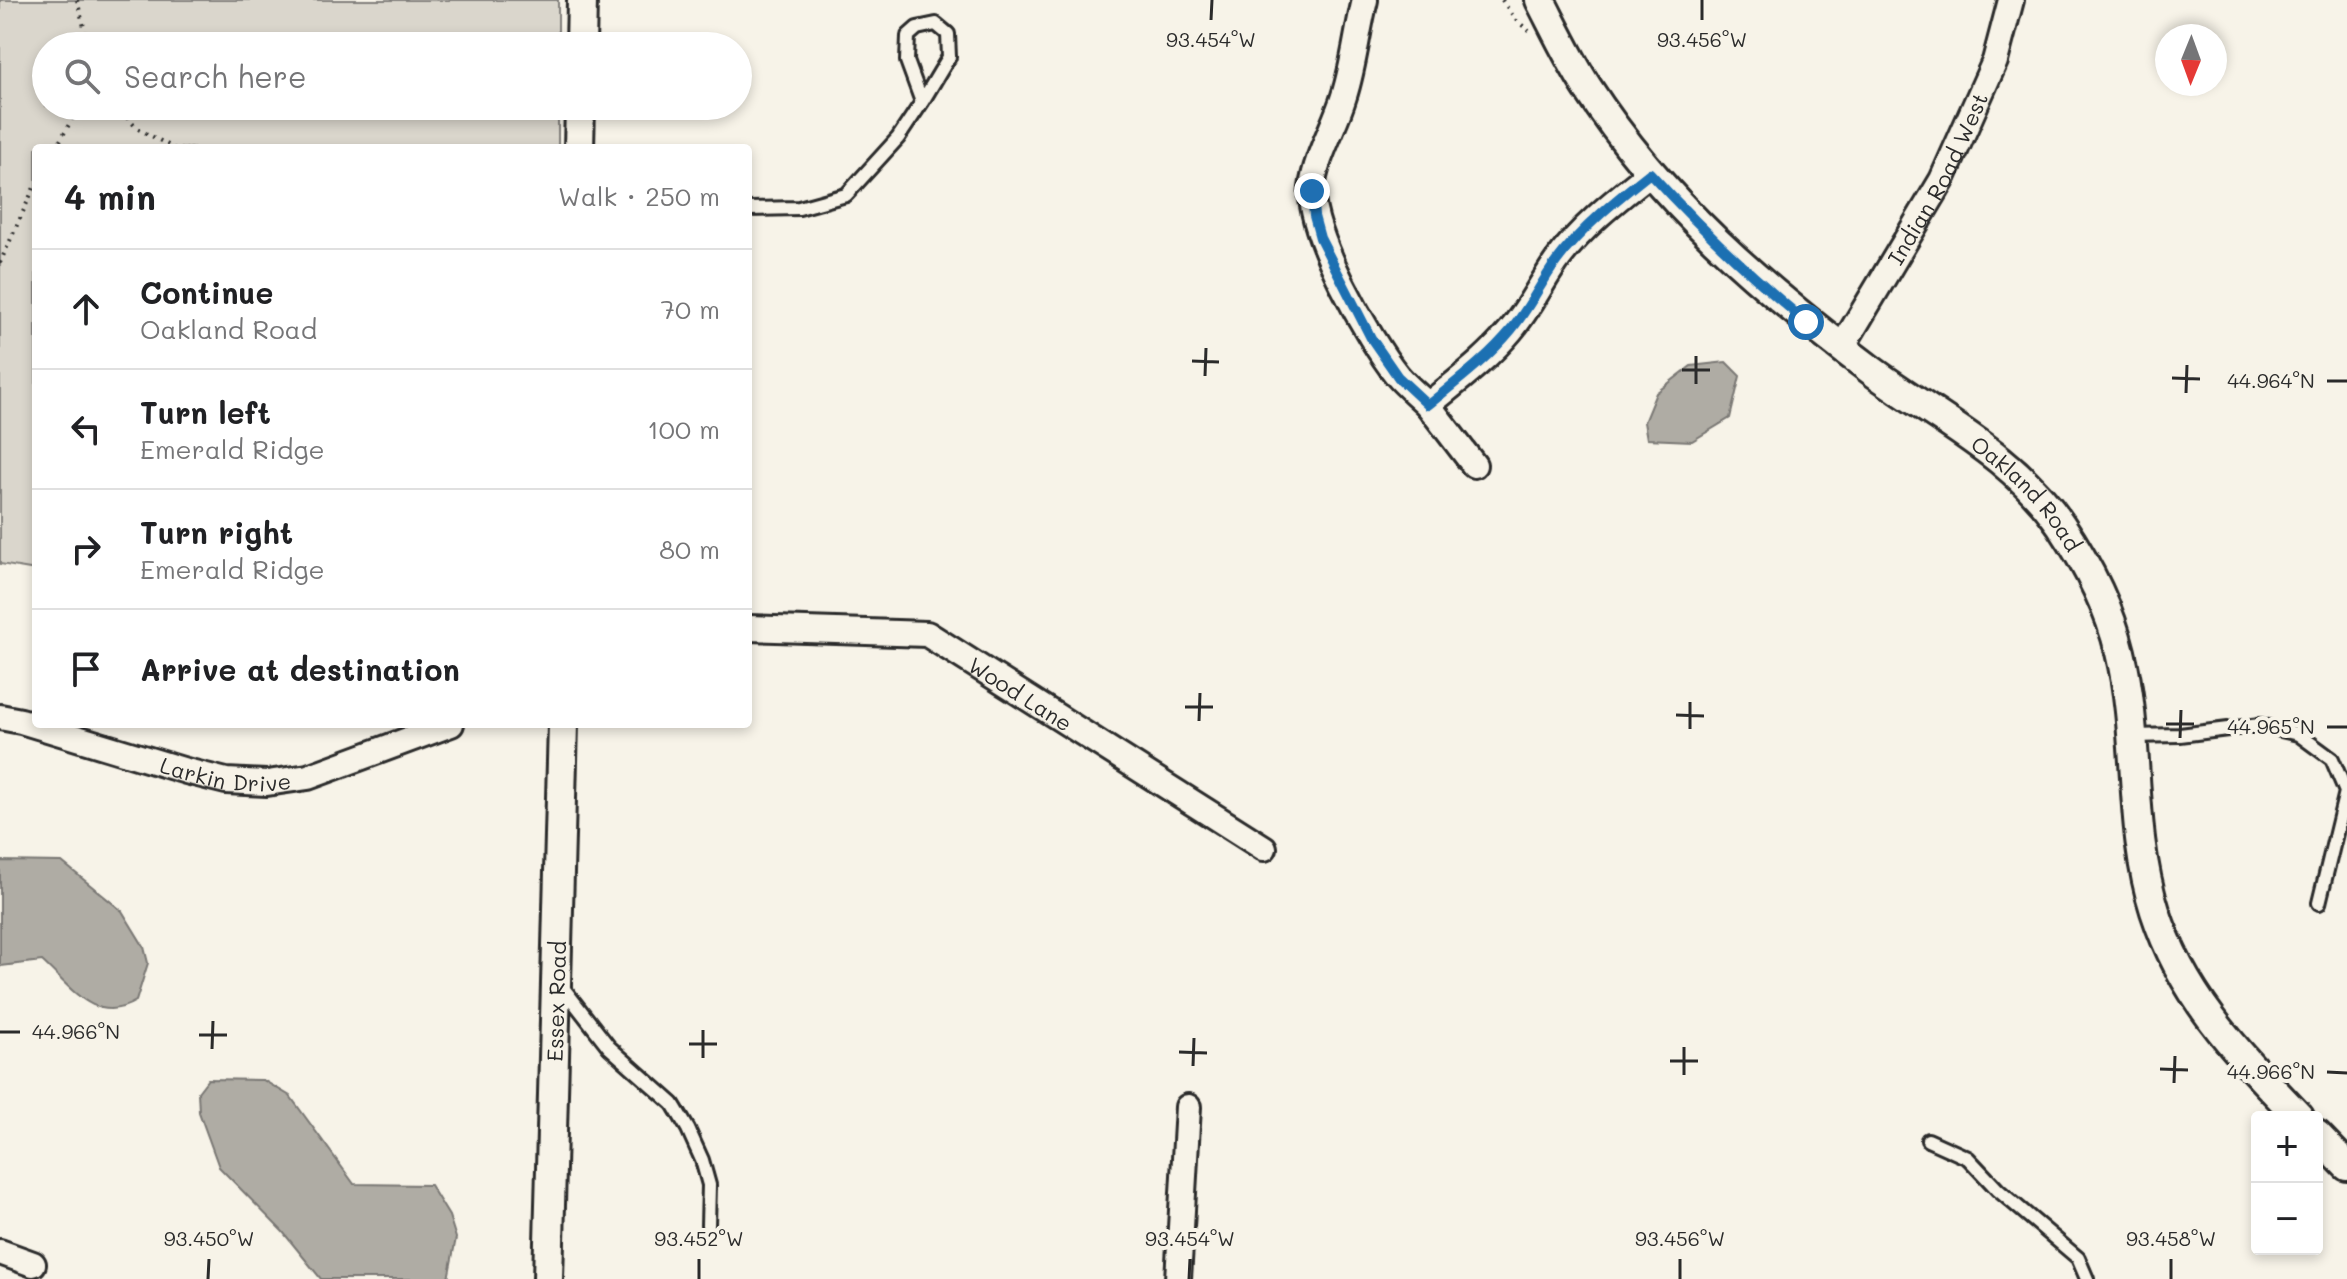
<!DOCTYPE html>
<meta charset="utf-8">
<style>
body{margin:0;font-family:Mali,sans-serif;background:#f2f2f2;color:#202124}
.controls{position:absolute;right:24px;bottom:24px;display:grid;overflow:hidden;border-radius:8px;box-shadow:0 4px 12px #0003}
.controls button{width:72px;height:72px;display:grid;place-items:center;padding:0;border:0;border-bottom:2px solid #e0e0e0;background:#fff;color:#202124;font:40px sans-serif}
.compass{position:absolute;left:2155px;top:24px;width:72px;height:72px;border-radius:50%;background:#fff;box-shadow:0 4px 12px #0003;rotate:181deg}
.stop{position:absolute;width:24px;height:24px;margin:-18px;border:6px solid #1f6fb2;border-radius:50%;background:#fff}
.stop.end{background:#1f6fb2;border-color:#fff;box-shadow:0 2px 8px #0008}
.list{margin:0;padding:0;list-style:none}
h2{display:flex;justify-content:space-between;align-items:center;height:104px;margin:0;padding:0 32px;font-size:34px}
h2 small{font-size:26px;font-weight:400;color:#757577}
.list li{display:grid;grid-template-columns:52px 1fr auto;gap:24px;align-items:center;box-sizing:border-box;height:120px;padding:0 32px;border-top:2px solid #e0e0e0}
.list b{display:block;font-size:30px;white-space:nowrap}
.list p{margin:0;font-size:26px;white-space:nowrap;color:#757577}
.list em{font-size:26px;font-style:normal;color:#757577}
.icon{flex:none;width:44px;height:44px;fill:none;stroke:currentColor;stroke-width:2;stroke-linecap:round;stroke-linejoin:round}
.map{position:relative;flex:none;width:2347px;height:1279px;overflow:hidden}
.search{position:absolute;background:#fff;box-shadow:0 4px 12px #0003;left:32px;top:32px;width:720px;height:88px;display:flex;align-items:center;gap:20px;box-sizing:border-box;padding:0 28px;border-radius:44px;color:#757577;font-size:30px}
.panel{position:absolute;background:#fff;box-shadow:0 4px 12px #0003;left:32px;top:144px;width:720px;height:584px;border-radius:8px}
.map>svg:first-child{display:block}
.green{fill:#dad6cc;stroke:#82807c;stroke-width:2}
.water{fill:#afaca4;stroke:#7a7874;stroke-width:2}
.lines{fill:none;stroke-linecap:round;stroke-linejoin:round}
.service-casing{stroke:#2b2b2b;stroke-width:18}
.minor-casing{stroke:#2b2b2b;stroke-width:30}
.tertiary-casing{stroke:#2b2b2b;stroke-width:34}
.path{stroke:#2b2b2b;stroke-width:4;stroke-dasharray:2 6;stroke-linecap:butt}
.service{stroke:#f7f3e8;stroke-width:12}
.minor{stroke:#f7f3e8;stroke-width:24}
.tertiary{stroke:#f7f3e8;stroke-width:28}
.route{stroke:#1f6fb2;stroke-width:10}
.ticks{fill:none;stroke:#2b2b2b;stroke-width:3}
.labels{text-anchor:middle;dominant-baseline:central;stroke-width:8;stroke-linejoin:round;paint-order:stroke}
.street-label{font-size:22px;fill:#2b2b2b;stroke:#f7f3e8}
.ticks-label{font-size:20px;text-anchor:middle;fill:#2b2b2b;stroke:#f7f3e8;stroke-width:8;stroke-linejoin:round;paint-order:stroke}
</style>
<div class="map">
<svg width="2347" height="1279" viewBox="0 0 2347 1279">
<rect width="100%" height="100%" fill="#f7f3e8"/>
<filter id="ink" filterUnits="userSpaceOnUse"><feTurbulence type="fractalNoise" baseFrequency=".0125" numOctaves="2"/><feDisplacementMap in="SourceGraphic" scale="16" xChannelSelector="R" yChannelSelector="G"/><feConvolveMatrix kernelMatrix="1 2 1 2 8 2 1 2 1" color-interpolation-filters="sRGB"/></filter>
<g filter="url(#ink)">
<path class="green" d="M0,0h558v46h-512v60h512v42h-522v422l-36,-6z"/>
<path class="water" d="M1726,362l14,14 -10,42 -38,23 -45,-2 -3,-17 12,-29 35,-27z
M0,861l62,1 60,49 22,36 4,16 -12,38c-41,25 -65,-14 -94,-40l-42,5z
M208,1079l55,1 27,16 64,88 76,1 19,31 7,22 -8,41h-127l-38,-47 -64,-65 -20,-55 -1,-20z"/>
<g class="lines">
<g class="service-casing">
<path id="service" d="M748,209l51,-1 47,-13 52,-57 24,-36 27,-45 -1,-23 -12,-10 -19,4 -9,8 -1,25 15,41
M2131,736l49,-1 80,-10 38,9 34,25 14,33 -27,111
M560,984l49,63 64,57 15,25 14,31 7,25 -1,40
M1928,1140l40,18 30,32 80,68 9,21"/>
</g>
<g class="minor-casing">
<g id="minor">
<path d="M1365,0c-8,32 -11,65 -21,96 -9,30 -28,60 -32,92 -4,44 57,152 85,187 9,11 21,20 31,30 29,-24 59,-46 83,-75 18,-21 29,-45 45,-68 24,-34 61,-63 94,-89"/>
<path id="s1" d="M1842,347l100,-167 53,-119 16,-61"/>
<path d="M1428,405l46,60"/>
<path id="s2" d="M748,628l179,6 337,214"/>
<path id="s3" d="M0,717l21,4 165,50 40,10 41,2 41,-6 143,-53"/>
<path d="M0,1252l33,12"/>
<path d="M1178,1279l10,-172"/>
</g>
</g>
<g class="tertiary-casing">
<g id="tertiary">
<path id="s4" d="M1540,0c15,29 29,59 47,87 75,116 175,201 284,283 66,49 142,84 190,155 26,39 48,81 59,127 21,85 8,175 35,259 28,87 83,142 144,206"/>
<path d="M581,46l1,-46"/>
<path d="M579,148l1,-42"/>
<path d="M2317,1135l30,31"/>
<path id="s5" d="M548,1279l15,-555"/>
</g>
</g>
<path class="path" d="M77,0l12,46
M1502,0l14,20 13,11
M116,106l22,23 36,19
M56,148l16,-29 14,-13
M0,263l36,-80"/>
<use href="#service" class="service"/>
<use href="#minor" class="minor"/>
<use href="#tertiary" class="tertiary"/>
</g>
</g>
<g class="lines" filter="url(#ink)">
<path class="route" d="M1312,191l2,25 6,22 51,100 27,39 30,28c29,-24 59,-46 83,-75 18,-21 29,-46 45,-68 25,-34 61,-63 94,-89 49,54 101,103 156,149"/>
</g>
<path class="ticks" d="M1211,20l1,-20M1702,20v-20M1192,361l27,1M1682,370h28M1205,376l1,-28M2172,378l28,1M2327,381h20M1696,384v-28M2186,393l1,-28M1185,707h28M1676,715l28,1M1199,721l1,-28M2166,724h28M2327,727h20M1690,729v-27M2180,738l1,-28M0,1032h20M199,1035h28M689,1044h28M212,1049l1,-28M1179,1052l28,1M703,1058v-28M1670,1061h28M1193,1066l1,-28M2160,1069l28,1M2327,1072l20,1M1684,1075v-28M2174,1083l1,-27M208,1279l1,-20M699,1279v-20M1189,1279l1,-20M1680,1279v-20M2171,1279v-20"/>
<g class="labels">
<g class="street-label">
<text stroke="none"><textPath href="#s1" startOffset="194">Indian Road West</textPath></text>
<text stroke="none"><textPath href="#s4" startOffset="702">Oakland Road</textPath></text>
<text stroke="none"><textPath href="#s2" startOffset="290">Wood Lane</textPath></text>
<text stroke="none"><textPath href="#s3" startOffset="234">Larkin Drive</textPath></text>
<text stroke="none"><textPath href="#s5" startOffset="278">Essex Road</textPath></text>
</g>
</g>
<g class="ticks-label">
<text x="1211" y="47">93.454°W</text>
<text x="1702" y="47">93.456°W</text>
<text x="2271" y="388">44.964°N</text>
<text x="2271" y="734">44.965°N</text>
<text x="76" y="1039">44.966°N</text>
<text x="2271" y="1079">44.966°N</text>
<text x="209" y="1246">93.450°W</text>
<text x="699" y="1246">93.452°W</text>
<text x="1190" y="1246">93.454°W</text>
<text x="1680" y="1246">93.456°W</text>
<text x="2171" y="1246">93.458°W</text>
</g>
</svg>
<div class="controls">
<button>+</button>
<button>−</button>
</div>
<svg class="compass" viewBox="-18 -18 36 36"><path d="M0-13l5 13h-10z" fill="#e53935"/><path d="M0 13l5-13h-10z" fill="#757577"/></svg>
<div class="stop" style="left:1806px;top:322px"></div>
<div class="stop end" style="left:1312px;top:191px"></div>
<div class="search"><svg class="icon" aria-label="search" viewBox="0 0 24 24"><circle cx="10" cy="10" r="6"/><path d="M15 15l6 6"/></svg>Search here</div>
<section class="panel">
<h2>4 min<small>Walk · 250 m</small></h2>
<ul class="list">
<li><svg class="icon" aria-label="ahead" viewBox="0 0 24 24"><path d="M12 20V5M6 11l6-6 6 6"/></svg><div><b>Continue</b><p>Oakland Road</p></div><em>70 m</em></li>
<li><svg class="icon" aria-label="left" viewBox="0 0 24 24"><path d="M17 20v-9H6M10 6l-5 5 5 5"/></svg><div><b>Turn left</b><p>Emerald Ridge</p></div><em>100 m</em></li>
<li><svg class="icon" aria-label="right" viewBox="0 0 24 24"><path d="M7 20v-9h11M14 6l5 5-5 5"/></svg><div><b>Turn right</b><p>Emerald Ridge</p></div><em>80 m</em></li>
<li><svg class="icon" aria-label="arrive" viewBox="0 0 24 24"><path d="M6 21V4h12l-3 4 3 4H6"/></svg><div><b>Arrive at destination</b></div></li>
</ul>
</section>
</div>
